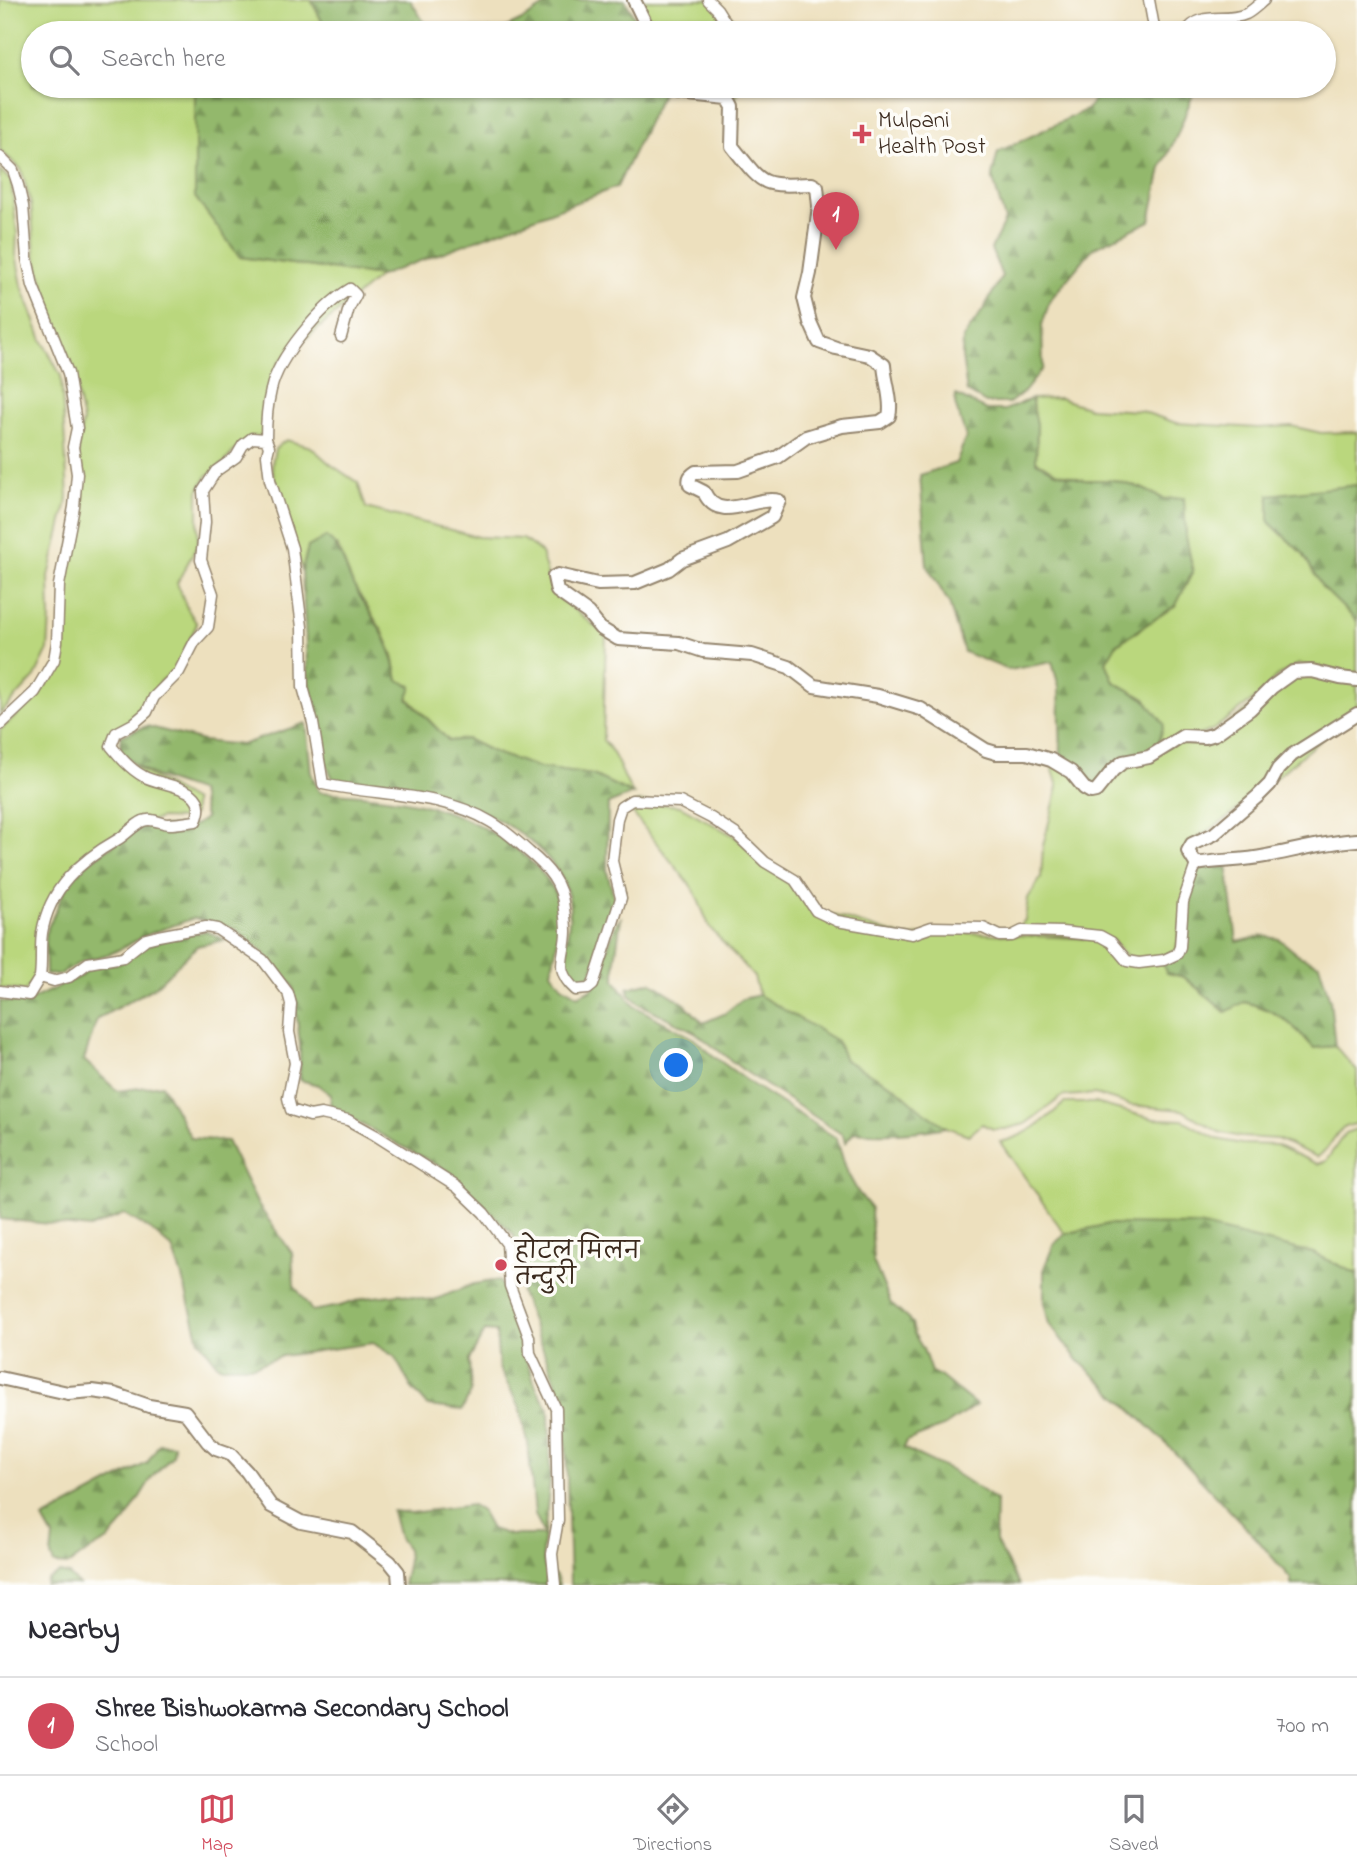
<!DOCTYPE html>
<meta charset="utf-8">
<style>
body{margin:0;font-family:"Indie Flower","Playpen Sans Deva",sans-serif;background:#f2f2f3;color:#2b2b33}
.you{position:absolute;left:677px;top:1066px;width:24px;height:24px;margin:-18px;border:5px solid #fff;border-radius:50%;background:#1a73e8;box-shadow:0 0 0 10px #1a73e833}
.badge{display:grid;place-items:center;width:46px;height:46px;border-radius:50%;background:#d1495b;color:#fff;font-size:23px;font-weight:700}
.pin{position:absolute;translate:-50% -58px;filter:drop-shadow(0 2px 4px #0008)}
.pin::after{content:'';position:absolute;top:37px;width:24px;height:21px;background:inherit;clip-path:polygon(0 0,100% 0,50% 100%)}
.list{margin:0;padding:0;list-style:none}
h2{display:flex;justify-content:space-between;align-items:center;height:91px;margin:0;padding:0 28px;font-size:30px}
h2 small{font-size:23px;font-weight:400;color:#7c7c81}
.list li{display:grid;grid-template-columns:46px 1fr auto;gap:21px;align-items:center;box-sizing:border-box;height:98px;padding:0 28px;border-top:2px solid #e1e1e2}
.list b{display:block;font-size:26px;white-space:nowrap}
.list p{margin:0;font-size:23px;white-space:nowrap;color:#7c7c81}
.list em{font-size:23px;font-style:normal;color:#7c7c81}
.icon{flex:none;width:38px;height:38px;fill:none;stroke:currentColor;stroke-width:2;stroke-linecap:round;stroke-linejoin:round}
.map{position:relative;flex:none;width:1357px;height:1585px;overflow:hidden}
.search{position:absolute;background:#fff;box-shadow:0 2px 5px #0004;left:21px;right:21px;top:21px;height:77px;display:flex;align-items:center;gap:18px;box-sizing:border-box;padding:0 24px;border-radius:38px;color:#7c7c81;font-size:26px}
.sheet{height:189px;background:#fff}
nav{display:flex;justify-content:space-around;align-items:center;box-sizing:border-box;height:98px;border-top:2px solid #e1e1e2;background:#fff;font-size:19px;color:#7c7c81}
nav a{display:grid;justify-items:center;gap:4px}
nav .on{color:#d1495b}
.map>svg:first-child{display:block}
.green{fill:#bad77d;stroke:#7a804e;stroke-width:2}
.forest{fill:url(#forest-firs);stroke:#677145;stroke-width:2}
.lines{fill:none;stroke-linecap:round;stroke-linejoin:round}
.minor-casing{stroke:#94856e;stroke-width:13}
.tertiary-casing{stroke:#94856e;stroke-width:16}
.minor{stroke:#fff;stroke-width:10}
.tertiary{stroke:#fff;stroke-width:12}
.poi-dot{fill:#d1495b;stroke:#fdfcf7;stroke-width:2.5}
.labels{text-anchor:middle;dominant-baseline:central;stroke-width:7;stroke-linejoin:round;paint-order:stroke}
.poi-label{font-size:23px;fill:#3b2a1e;stroke:#fdfcf7;text-anchor:start}
</style>
<div class="map">
<svg width="1357" height="1585" viewBox="0 0 1357 1585">
<defs>
<pattern id="forest-firs" width="22" height="20" patternUnits="userSpaceOnUse" patternTransform="scale(1.75)"><rect width="22" height="20" fill="#93b86c"/><path d="M5 1l3.5 6h-7zM16 11l3.5 6h-7z" fill="#799658"/></pattern>
</defs>
<rect width="100%" height="100%" fill="#fdfcf7"/>
<filter id="ink" filterUnits="userSpaceOnUse"><feTurbulence type="fractalNoise" baseFrequency=".0143" numOctaves="2"/><feDisplacementMap in="SourceGraphic" scale="14" xChannelSelector="R" yChannelSelector="G"/><feConvolveMatrix kernelMatrix="1 2 1 2 8 2 1 2 1" color-interpolation-filters="sRGB"/></filter>
<filter id="wash" filterUnits="userSpaceOnUse"><feTurbulence type="fractalNoise" baseFrequency=".00686" numOctaves="4" result="noise"/><feDisplacementMap in="SourceGraphic" scale="28" xChannelSelector="R" yChannelSelector="G"/><feGaussianBlur stdDeviation="1.57" result="paint"/><feColorMatrix in="noise" values="0 0 0 0 0 0 0 0 0 0 0 0 0 0 0 0 0 1.4 0 .05"/><feComposite in="paint" operator="in"/></filter>
<g filter="url(#wash)">
<rect width="100%" height="100%" fill="#ede0be"/>
<path class="green" d="M0,0h315l-3,2 16,31h-295v53h162v111l45,60 140,19 -101,86 -17,75 -27,13 -11,13 -17,13 -9,15v53l-21,39 10,25 10,16 -21,45 -16,13 -16,28 -13,11 -20,11 -5,13 7,9 81,47v13l-11,5 -22,-1 -33,11 -31,17 -14,13 -45,68v41l-4,12 -9,11 -25,-3v-258l39,-35 17,-28 6,-16 2,-76 16,-67 -2,-65 5,-22 -11,-54 -19,-48 -18,-65 -4,-50 -10,-35 -21,-19z
M640,0h75l33,33h-92z
M683,86h59l-6,11 -11,-7z
M0,170l11,11 6,52 -1,21 6,32 20,54 19,36 7,121 -19,79 1,41 -2,33 -13,27 -35,37z
M1059,398l31,10 51,3 35,12 82,5 33,-2 30,7 36,-1v53l-88,11v26l34,32 19,33 35,34v53l-58,-10 -22,12 -17,19 -49,36 -54,18 -12,-50 -31,-17 -8,-20 9,-17 23,-14 55,-60 -7,-34 -3,-39 -19,1 -23,-11 -28,-8h-29l-28,-8 -20,-11 1,-37 -6,-25z
M286,440l25,7 19,17 28,19 8,25 112,29 45,2 18,13 11,40 54,43 -3,105c14,14 19,36 30,54l-40,-19 -53,-7 -45,-15 -28,-14 -18,2 -41,-43 -10,-18 -5,-25 -10,-23 -30,-47 -16,-40 -29,2 -6,24 -19,-67 -8,-18 -3,-22 3,-15z
M1304,673l53,10v26l-132,111 -37,23 4,25 -16,83 -22,8 -26,-1 -16,-18 -97,-9 10,-11 3,-22 13,-20 2,-32 15,-59 -7,-24 71,3 62,-27 22,1 72,-53z
M639,802l41,4 54,30 60,48 18,25 93,28 18,-2 9,-4 163,8 14,6 17,18 35,-1 6,11 17,4 41,35 19,-10c32,7 49,22 70,46l21,-2 22,25v53c-26,3 -21,22 -40,33l-40,-18 -37,-2 -21,-5 -37,-22 -52,-5 -35,-11 -32,2 -38,28 -20,5h-12l-11,-5 -13,11 -23,-8 -101,-67 -70,-55 -16,-10 -5,-18 -44,-49 -16,-38 -63,-79 -2,-5z
M1064,1103h31l59,16 29,1 34,19 24,5 35,1 41,19 9,-3 19,-28 12,-4v145l-44,-21 -204,-29 -44,10 -65,-92c25,-5 45,-21 64,-39z"/>
<path class="forest" d="M315,0h95l17,27 74,3 21,-10 32,-20h71l18,33h-315l-16,-32z
M195,86h467l1,5 -46,96 -237,89 -140,-19 -45,-60z
M1103,86h93l-18,47 -17,35 -11,53 -57,27 -43,52 -8,25 1,43 -18,23 -16,12h-23l-19,-11 -5,-35 1,-19 20,-28 19,-34 -11,-27 14,-29 -13,-44 6,-24 90,-43z
M956,395l31,15h18l26,-11 6,25 -1,38 20,10 28,8h29l28,8 23,11 20,-1 2,39 7,34 -17,34 -60,40 -10,17 8,20 31,17 19,25 -7,25 -33,7 -33,33 -14,-16 -16,-14 -2,-72 -7,-25 -43,8 -45,-18 -15,-49 -22,-37 -7,-91 36,-12 10,-26 -11,-33z
M1357,485v136l-35,-34 -19,-33 -34,-32v-27z
M326,537c18,12 18,33 29,51 20,35 35,49 43,92l14,6 -4,13 41,42 18,-2 28,14 45,15 53,7 40,19 -25,10 -1,68 8,28 -19,62 -9,20 -9,4c-3,-3 -8,-8 -10,-12 -9,-23 6,-51 1,-75 -5,-21 -15,-36 -30,-50 -58,-54 -131,-59 -205,-69 -18,-30 -15,-66 -26,-99l-6,-110 6,-24z
M306,723l5,50 8,19c80,5 147,12 209,67 14,13 29,29 32,49 2,20 -5,44 -9,64l11,14 16,10 15,-8 24,-66 4,-4 -6,42v20l19,26 59,32 23,20 37,27 83,53 12,36 10,18 13,16 2,53 18,43 21,19 2,11 9,15 8,23 9,4 36,29 -31,21 -39,15 -3,7 49,23 44,29 -1,40 24,45h-449l-4,-142 -11,-63 -34,-87 -7,-58 -64,-63 -120,-65 1,-12 -13,-10 -18,-5v-36l-7,-58 -31,-35 -29,-23 -39,-10 -45,16 -37,19 -31,9 -20,12 -15,1 -1,-41 23,-51 21,-22 52,-34 54,-2 10,-7 -5,-26c-32,-12 -56,-15 -80,-42l1,-14 26,-10 56,15 38,4z
M1227,864l10,78 26,-6 16,3 22,18 18,7 11,36 5,46 -21,2c-21,-24 -38,-39 -70,-46l-18,10 -42,-35 -17,-4 -6,-11 15,-4 10,-55 11,-35z
M206,931l19,9 -28,6 -42,41 -58,32 -13,41 33,31 45,-6 29,53 36,3 31,64 34,48 2,32 18,26 28,-5 25,-8 35,-4 31,7 43,-17 25,-4 12,24 10,28 1,16 15,41 12,20 1,71 -8,73 3,15 11,8 3,9h-156l5,-24 -1,-12 -8,-11 -7,-27 19,2 61,-8 9,6 10,18 19,6h34l-9,-21 -7,-71 -9,-37 -20,-38 -3,-36 -11,-1 -16,29 2,32 -9,18 -34,-4 -17,-19 -16,-30 -22,-14 -91,13 -29,10h-34l-20,-26 -17,-63 -10,-29 -21,-18 -27,-16 -34,14 -90,-9v-218l24,2 57,-27 11,-10 27,-3 27,-18 23,-7z
M651,982l34,22 18,19 21,-9 19,-15 16,-4 78,46 8,19 50,27 25,22 26,18c-31,6 -60,8 -92,5l-9,11 -2,-8 -100,-65 -48,-38 -55,-28 -10,-9 -2,-7z
M1109,1224l90,1 114,28 44,21v311h-66v-6l-34,-40 -100,-105 -79,-74 -29,-36 -5,-22v-34l10,-24 11,-10z
M159,1444l15,1 -1,10 -21,22 -26,43 -18,20 -23,13 -16,12 -15,-1 -3,-8 2,-19 -10,-18 104,-56z
M59,1573l10,2 10,10h-33l1,-5z"/>
</g>
<g filter="url(#ink)">
<g class="lines">
<g class="minor-casing">
<path id="minor" d="M708,0l9,9 15,24
M1149,0l6,33
M1185,33c17,-24 38,-9 61,-19 6,-3 12,-9 18,-14
M0,157l13,13 5,15 5,21 4,52 6,28 35,87 9,55 -4,19 4,27 -3,33 -15,78 -2,57 -3,18 -19,32 -35,33
M266,439c0,-16 1,-33 5,-49 7,-33 50,-84 79,-101l6,6 -7,13 -8,29
M0,991l29,4 11,-18
M555,1585l-3,-31 6,-34 -2,-111 -26,-56 -1,-16 -19,-51 -3,-42 -23,-31 -27,-26 -82,-52 -27,-15 -27,-6 -11,2 -19,-6 -3,-12 7,-35 -6,-31 2,-28 -3,-11 -25,-33 -46,-31 -11,-2 -48,9 -12,3 -23,18 -35,6 -19,14 -15,4 -14,-4c2,-15 0,-29 2,-44 7,-44 38,-72 75,-93 9,-5 17,-15 26,-19 10,-4 17,3 26,3 9,0 18,-2 27,-3 16,-36 -34,-34 -53,-45 -13,-7 -23,-19 -32,-30l5,-13 17,-9 14,-12 7,-15 25,-25 16,-31 13,-14 5,-33 -12,-34 4,-38 -2,-31 13,-20 20,-14 7,-12 9,-7 14,1 3,8 -2,8 3,25 22,68 10,79 1,60 10,36 10,61c56,12 118,8 168,38 14,8 26,19 38,30 19,16 33,31 35,57 1,7 2,15 2,22 0,26 -14,38 10,59l12,-1 5,-4 28,-87 -9,-37 5,-42 4,-12 11,-7 48,2 31,16 26,17 28,27 30,18 21,31 21,10 75,13 20,-7 51,1 17,8h12l10,-5 40,1 38,4 11,6 16,19 12,2 25,-3 13,-6 3,-7 3,-45 13,-38"/>
</g>
<g class="tertiary-casing">
<path id="tertiary" d="M634,0l16,33
M673,86l5,7 50,5 5,9 -1,39c32,40 28,40 80,38l5,3 2,19 -9,67 -6,25 6,24 9,20 17,6 33,7 15,10c1,16 9,37 5,51l-9,6 -38,4 -36,11 -28,20 -40,14 -42,1c-6,4 -8,6 -6,13l14,7c15,34 52,2 75,9l-7,16 -44,25 -46,17 -13,10 -34,14 -37,1 -40,-9 -4,2 3,14 31,22 12,15 18,11 61,4 24,8 49,4 37,12 25,19 64,10 43,13 65,41 10,3h31l24,7 20,12 13,16 7,4 5,-1 17,-21 10,-8 26,-5 34,-21 22,1 10,-3 35,-25 22,-22 21,-15 19,-1 28,7 17,2
M1357,714l-65,41 -14,14 -8,15 -12,12 -44,38 -22,10 -4,7 8,13c23,-4 47,-3 70,-8 31,-6 60,-14 91,-16
M0,1378l68,15 24,-2 22,3 35,12 36,6 23,30 8,7 14,5 17,18 24,34 30,16 51,10 38,30 8,10 1,13"/>
</g>
<use href="#minor" class="minor"/>
<use href="#tertiary" class="tertiary"/>
</g>
</g>
<g class="poi-dot">
<path d="M858.5 123.5h7v7h7v7h-7v7h-7v-7h-7v-7h7z"/>
<circle cx="501" cy="1265" r="7"/>
</g>
<g class="labels">
<g class="poi-label">
<text x="878" y="121">Mulpani<tspan x="878" dy="26">Health Post</tspan></text>
<text x="515" y="1252">होटल मिलन<tspan x="515" dy="26">तन्दुरी</tspan></text>
</g>
</g>
</svg>
<div class="you"></div>
<div class="pin badge" style="left:836px;top:250px">1</div>
<div class="search"><svg class="icon" aria-label="search" viewBox="0 0 24 24"><circle cx="10" cy="10" r="6"/><path d="M15 15l6 6"/></svg>Search here</div>
</div>
<section class="sheet">
<h2>Nearby<small></small></h2>
<ul class="list">
<li><span class="badge">1</span><div><b>Shree Bishwokarma Secondary School</b><p>School</p></div><em>700 m</em></li>
</ul>
</section>
<nav>
<a class="on"><svg class="icon" aria-label="map" viewBox="0 0 24 24"><path d="M3 6l6-2 6 2 6-2v14l-6 2-6-2-6 2zM9 4v14M15 6v14"/></svg>Map</a>
<a><svg class="icon" aria-label="directions" viewBox="0 0 24 24"><path d="M12 3l9 9-9 9-9-9zM9 14v-3h6M13 9l2 2-2 2"/></svg>Directions</a>
<a><svg class="icon" aria-label="saved" viewBox="0 0 24 24"><path d="M7 4h10v16l-5-4-5 4z"/></svg>Saved</a>
</nav>
